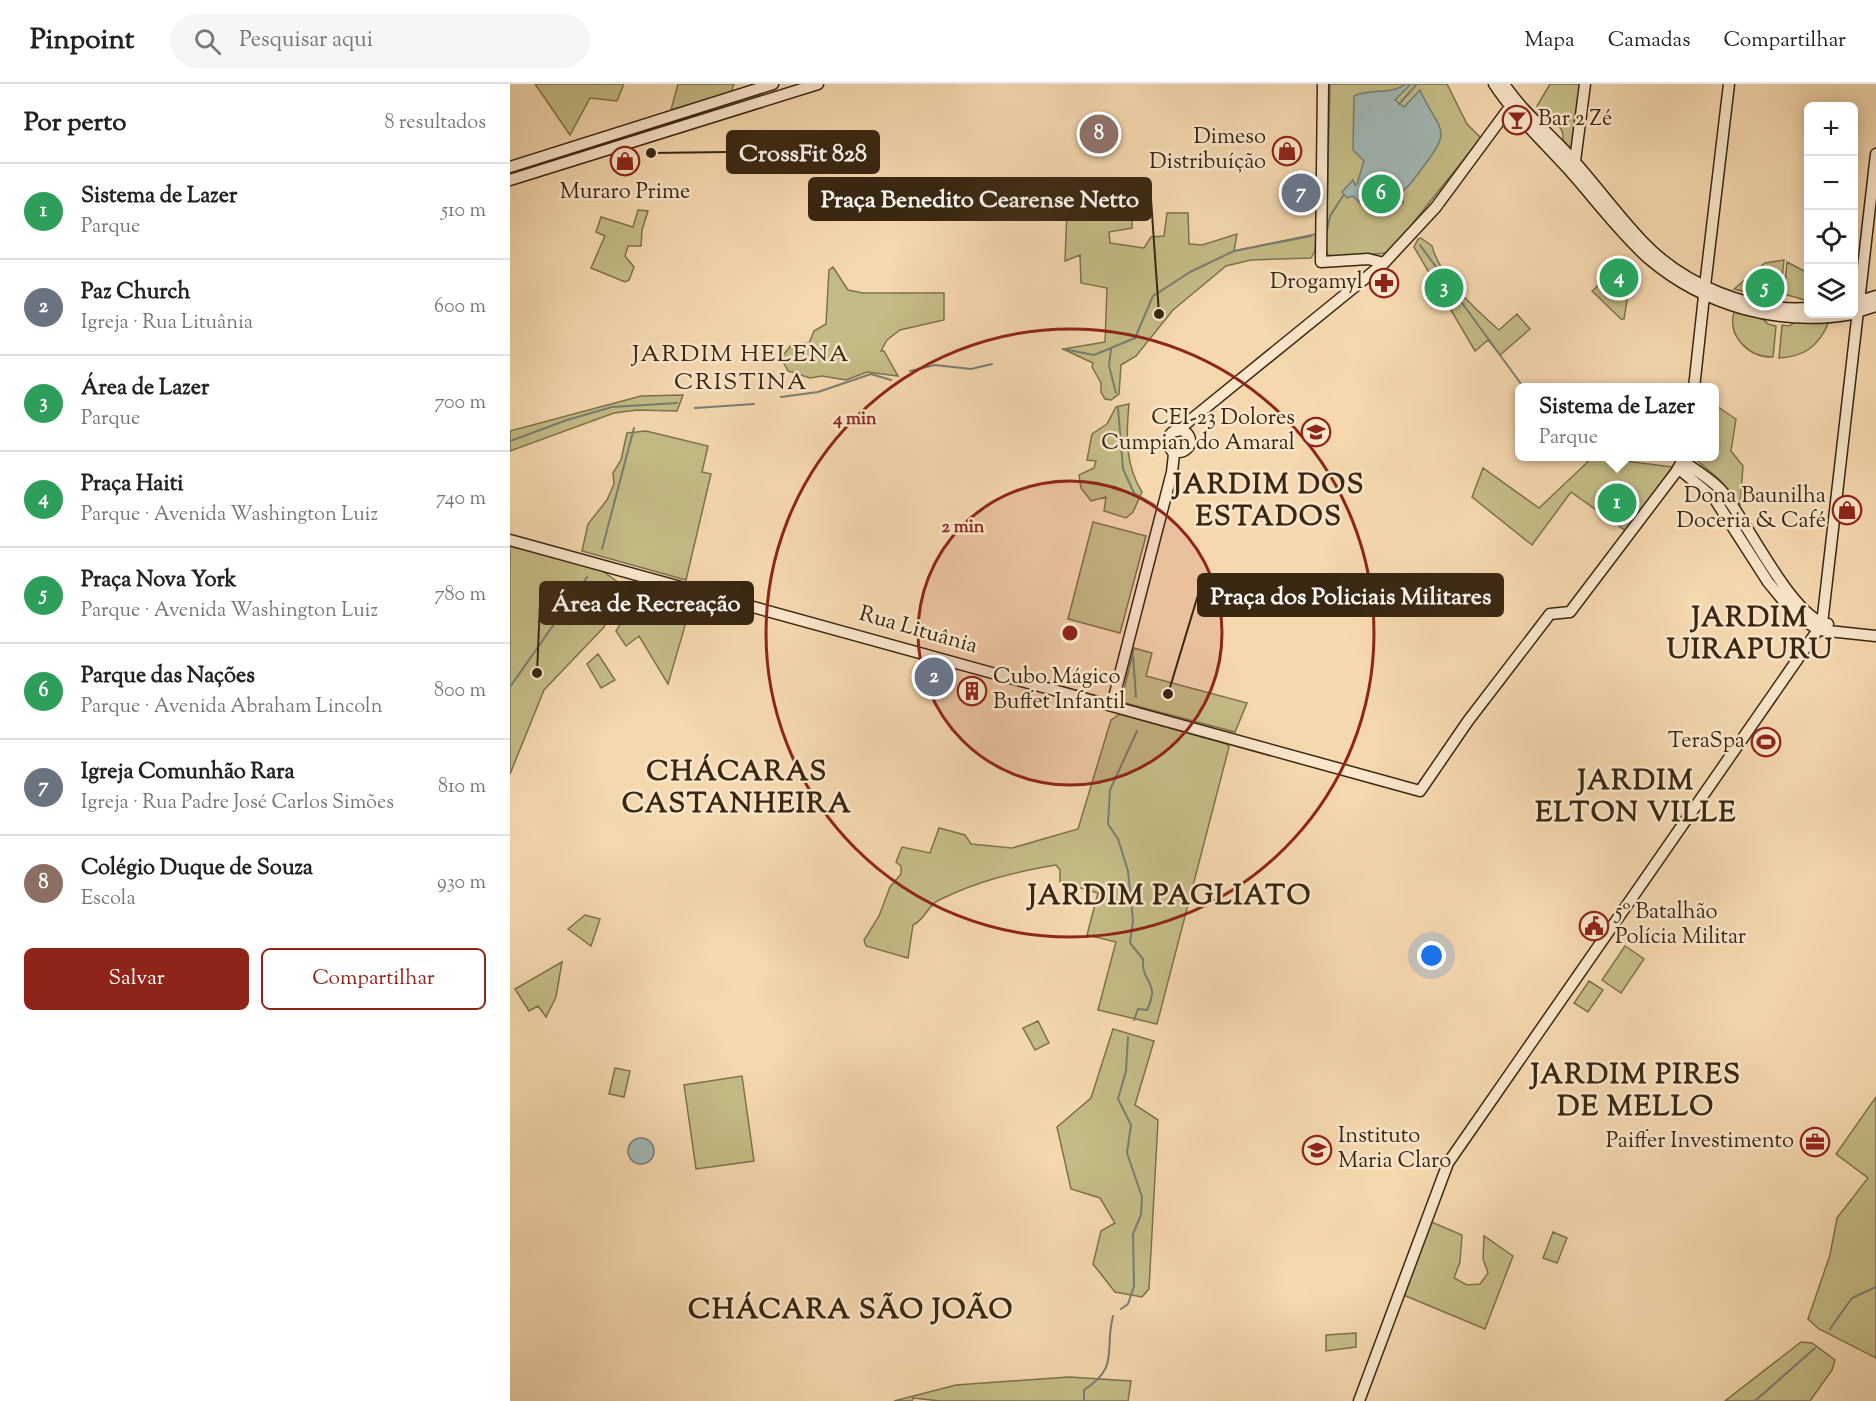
<!DOCTYPE html>
<html lang="pt">
<meta charset="utf-8">
<style>
body{margin:0;font-family:"Sorts Mill Goudy",serif;background:#f6f6f6;color:#222}
.controls{position:absolute;right:18px;top:18px;display:grid;overflow:hidden;border-radius:9px;box-shadow:0 3px 15px #0003}
.controls button{width:54px;height:54px;display:grid;place-items:center;padding:0;border:0;border-bottom:2px solid #e0e0e0;background:#fff;color:#222;font:30px sans-serif}
.you{position:absolute;left:922px;top:872px;width:21px;height:21px;margin:-15px;border:4px solid #fff;border-radius:50%;background:#1a73e8;box-shadow:0 0 0 9px #1a73e833}
.badge{display:grid;place-items:center;width:39px;height:39px;border-radius:50%;background:#8f2418;color:#fff;font-size:20px;font-weight:700}
.pin{position:absolute;translate:-50% -50%;border:3px solid #fff;box-shadow:0 2px 6px #0006}
.popup{position:absolute;left:1005px;top:299px;width:204px;height:78px;box-sizing:border-box;display:grid;place-content:center;border-radius:9px;background:#fff;filter:drop-shadow(0 2px 4px #0005);font-size:20px;white-space:nowrap;color:#767676}
.popup b{font-size:22px;color:#222}
.popup::after{content:'';position:absolute;left:50%;top:100%;margin-left:-12px;border:12px solid transparent;border-top-color:#fff}
.list{margin:0;padding:0;list-style:none}
h2{display:flex;justify-content:space-between;align-items:center;height:78px;margin:0;padding:0 24px;font-size:26px}
h2 small{font-size:20px;font-weight:400;color:#767676}
.list li{display:grid;grid-template-columns:39px 1fr auto;gap:18px;align-items:center;box-sizing:border-box;height:96px;padding:0 24px;border-top:2px solid #e0e0e0}
.list b{display:block;font-size:22px;white-space:nowrap}
.list p{margin:0;font-size:20px;white-space:nowrap;color:#767676}
.list em{font-size:20px;font-style:normal;color:#767676}
.actions{display:flex;gap:12px;padding:18px 24px}
.actions a{flex:1;padding:14px 0;border:2px solid #8f2418;border-radius:9px;text-align:center;font-size:21px;color:#8f2418}
.actions .main{background:#8f2418;color:#fff}
.icon{flex:none;width:33px;height:33px;fill:none;stroke:currentColor;stroke-width:2;stroke-linecap:round;stroke-linejoin:round}
.map{position:relative;flex:none;width:1366px;height:1317px;overflow:hidden}
header{display:flex;align-items:center;gap:36px;box-sizing:border-box;height:84px;padding:0 30px;background:#fff;border-bottom:2px solid #e0e0e0}
header strong{font-size:28px}
nav{display:flex;gap:33px;margin-inline-start:auto;font-size:21px}
.search{width:420px;height:54px;background:#f6f6f6;display:flex;align-items:center;gap:15px;box-sizing:border-box;padding:0 21px;border-radius:33px;color:#767676;font-size:22px}
main{display:flex}
aside{flex:1;background:#fff}
.map>svg:first-child{display:block}
.green{fill:#c4bc86;stroke:#7e724c;stroke-width:1.5}
.water{fill:#a1b8b5;stroke:#777e74;stroke-width:1.5}
.lines{fill:none;stroke-linecap:round;stroke-linejoin:round}
.stream{stroke:#777e74;stroke-width:2}
.secondary-casing{stroke:#392712;stroke-width:13}
.secondary{stroke:#f9e6cb;stroke-width:10}
.ring{fill:none;stroke:#8f2418;stroke-width:3}
.labels{text-anchor:middle;dominant-baseline:central;stroke-width:5;stroke-linejoin:round;paint-order:stroke}
.poi-label{font-size:22px;fill:#392712;stroke:#f9e6cb;text-anchor:end}
.street-label{font-size:22px;fill:#392712;stroke:#f9e6cb}
.neighbourhood-label{font-size:24px;letter-spacing:1.5px;fill:#392712;stroke:#f9e6cb}
.district-label{font-size:28px;font-weight:bold;letter-spacing:1.5px;fill:#392712;stroke:#f9e6cb}
.centre{fill:#8f2418;stroke:#f9e6cb;stroke-width:3}
.ring-label{font-size:18px;text-anchor:middle;font-weight:bold;fill:#8f2418;stroke:#f9e6cb;stroke-width:5;stroke-linejoin:round;paint-order:stroke}
.leader{fill:none;stroke:#392712;stroke-width:2}
.callout-dot{fill:#392712;stroke:#f9e6cb;stroke-width:2}
.callout{fill:#392712;stroke:#392712;stroke-width:2}
.callout-label{font-size:24px;text-anchor:middle;font-weight:bold;fill:#fff}
</style>
<header>
<strong>Pinpoint</strong>
<div class="search"><svg class="icon" aria-label="search" viewBox="0 0 24 24"><circle cx="10" cy="10" r="6"/><path d="M15 15l6 6"/></svg>Pesquisar aqui</div>
<nav><a>Mapa</a><a>Camadas</a><a>Compartilhar</a></nav>
</header>
<main>
<aside>
<h2>Por perto<small>8 resultados</small></h2>
<ul class="list">
<li><span class="badge" style="background:#2e9e5b">1</span><div><b>Sistema de Lazer</b><p>Parque</p></div><em>510 m</em></li>
<li><span class="badge" style="background:#6b7280">2</span><div><b>Paz Church</b><p>Igreja · Rua Lituânia</p></div><em>600 m</em></li>
<li><span class="badge" style="background:#2e9e5b">3</span><div><b>Área de Lazer</b><p>Parque</p></div><em>700 m</em></li>
<li><span class="badge" style="background:#2e9e5b">4</span><div><b>Praça Haiti</b><p>Parque · Avenida Washington Luiz</p></div><em>740 m</em></li>
<li><span class="badge" style="background:#2e9e5b">5</span><div><b>Praça Nova York</b><p>Parque · Avenida Washington Luiz</p></div><em>780 m</em></li>
<li><span class="badge" style="background:#2e9e5b">6</span><div><b>Parque das Nações</b><p>Parque · Avenida Abraham Lincoln</p></div><em>800 m</em></li>
<li><span class="badge" style="background:#6b7280">7</span><div><b>Igreja Comunhão Rara</b><p>Igreja · Rua Padre José Carlos Simões</p></div><em>810 m</em></li>
<li><span class="badge" style="background:#8d6e63">8</span><div><b>Colégio Duque de Souza</b><p>Escola</p></div><em>930 m</em></li>
</ul>
<div class="actions"><a class="main">Salvar</a><a>Compartilhar</a></div>
</aside>
<div class="map">
<svg width="1366" height="1317" viewBox="0 0 1366 1317">
<rect width="100%" height="100%" fill="#f6d8af"/>
<filter id="stains"><feTurbulence type="fractalNoise" baseFrequency=".00333" numOctaves="4"/><feColorMatrix values="0 0 0 0 .2 0 0 0 0 .09 0 0 0 0 .02 0 0 0 .5 -.17"/></filter>
<radialGradient id="worn" r=".72"><stop offset=".6" stop-color="#630" stop-opacity="0"/><stop offset="1" stop-color="#630" stop-opacity=".3"/></radialGradient>
<path class="green" d="M25,0h88v2l-6,15 -27,-3 -20,37z
M168,0h56l-3,8 -60,18z
M820,0h117l20,40 14,14 -92,115 -60,4 -3,-7z
M1040,0h31l-9,66 -9,-10c2,-17 -15,-19 -26,-29v-5z
M128,126l10,1 -6,19 -1,16h-13l-3,10 9,11 -5,13 -4,2 -34,-14 14,-32 -9,-4 5,-15 32,10z
M557,126l65,3v15l-23,4 1,11 34,5 7,-11 13,-1 3,-23h21l1,31 13,1 35,-11 -3,17 82,-17 -1,17 -4,7 -60,2 -25,6 -53,44 -37,46 -15,9 -2,29 -8,6 -6,-1 -4,-7v-9l-9,-16 1,-4 -30,-14 42,-7 2,-54 -26,-5 -1,-28 -15,6z
M911,154l11,8c8,31 43,63 67,84l18,-16 13,15 -30,26 -12,-15 -13,11 -61,-104 4,-8z
M1118,176l5,4 -9,55h-3l-29,-28z
M1274,176l-3,27 -9,11 -38,-9 31,-26z
M1277,178l21,11v28l-24,-7z
M323,183l15,23 15,3h81v27l-44,10 -13,10 -6,11h3l14,25 -31,-4 -21,8 -24,-4 -12,2 -22,-7 -7,-13 11,-14 17,-1 5,-12 12,-7 3,-54z
M1224,228l28,6 6,6 8,2 -3,31c-24,1 -46,-21 -39,-45z
M1288,236l25,1 5,3c-10,23 -25,33 -49,34l3,-33 7,1z
M173,311l-6,16 -40,-1 -23,3 -104,38v-20l131,-35z
M619,320c-3,31 -4,61 13,88l-9,20 -7,6 -22,-7 2,-14 -15,4 -10,-13 -2,-13 15,-7 2,-7 -9,-1 5,-26 15,-10 9,-17z
M1205,321l21,14 -5,32 12,15 -3,39 -20,-25 -27,-23 21,-1z
M136,347l62,15 -6,26 9,2 -25,106 -104,-29 6,-27 19,-24 7,-16 -1,-11 8,-13 6,-27z
M1083,373l80,10 -47,64 -55,-39 -39,53 -60,-48 11,-29 56,40z
M583,438l53,14 -26,97 -52,-14z
M0,462l91,24 18,13 2,7 -17,37 -60,63 -34,84z
M139,499l45,12 -26,89 -29,-48 -13,10 -10,-15 9,-15 4,5z
M624,564l18,5 -6,23 101,27 -12,29 -114,-30z
M88,570l17,26 -14,8 -14,-24z
M610,630l107,30 2,3 -72,277 -59,-14 18,-68 -29,-7 11,-42 -38,-11v-12l-4,-5c-42,7 -78,16 -117,35 -12,6 -14,20 -26,25l-5,33 -42,-12 -2,-6 15,-24 11,-29 11,-13v-8l-5,-4 6,-15 28,6 9,-25 26,7 6,9 41,4 66,-19 33,-109z
M75,831l15,4 -9,27 -23,-17z
M1115,862l19,13 -23,34 -19,-13z
M52,878l-6,35 -10,20 -8,-11 -9,5 -14,-22z
M1079,897l14,9 -15,22 -14,-9z
M528,937l11,22 -14,7 -12,-22z
M603,945l41,12 -19,64 23,15 -9,169 -7,8 -27,-5 -22,-28 8,-33 14,-8 -15,-25 -29,-9 -14,-62 34,-29z
M105,984l15,3 -6,26 -15,-3z
M232,992l12,85 -58,8 -12,-84z
M1366,1013v261l-57,-29 -11,-10 22,-64 7,-37 31,-40 -32,-24z
M919,1137l33,14 -2,27 -6,16 13,7 13,-1 8,-11 -5,-14 1,-23 29,20 -28,73 -84,-35z
M1043,1148l14,6 -10,25 -14,-5z
M846,1249v14l-30,4v-16z
M1291,1258l11,1 23,17 -3,10 -22,31h-85z
M559,1293l62,4 -3,20h-188l-27,-3 -1,3h-18l62,-16z"/>
<path class="water" d="M896,0h5l-16,16 9,7 16,-17c18,41 35,37 3,77 -7,9 -13,20 -22,25l2,11h-6l-3,-5 -7,8 -23,1 -11,-11 -6,2 -5,-6 11,-12 2,5 2,-1 7,-23 -11,-11 1,-54c17,-8 37,-1 52,-12z
M118 1067a13 13 0 1 1 26 0a13 13 0 1 1-26 0Z"/>
<g class="lines">
<path class="stream" d="M889,20l18,-20
M817,146l3,-14 13,-20
M910,161l104,143
M553,265l31,6 41,-17 18,-42 37,-24 44,-21 77,-15
M601,265l-2,17 7,27
M400,287l25,-6 36,4 21,-5
M271,313l37,-5 53,-18 20,6
M185,324l59,-4
M608,324l5,61 11,24 21,12
M0,357l57,-21 45,-13 65,-4
M92,465l32,-121
M623,572l3,41
M0,603l77,-110
M624,936l4,-11 9,1c14,-29 -6,-26 -4,-51l-13,-16 3,-22 -5,-50 -10,-32 -10,-15 2,-34 27,-59
M611,1225l7,-5 6,-18 -1,-52 8,-19 1,-18 -15,-44 4,-28 -13,-26 8,-28 2,-34
M1320,1245l22,-31 24,-11
M574,1317v-11c36,-23 20,-39 29,-74
M1245,1317l60,-53"/>
<g class="secondary-casing">
<path id="secondary" d="M813,0l-2,178 47,-3 16,4
M984,0c21,32 49,57 75,86 26,29 50,62 79,88 56,48 132,69 204,56
M994,0c20,30 48,51 71,78 23,26 44,55 68,80 41,43 107,70 165,66
M1065,77l10,-77
M0,83l263,-83
M0,96l308,-96
M1195,202l24,-202
M1344,219l22,-7
M1344,229l22,-7
M1184,304l10,-92
M658 357a11 11 0 1 1 22 0a11 11 0 1 1-22 0Z
M667,347l207,-168 52,-56 79,-107
M1173,377c12,9 26,17 37,28 25,27 72,131 108,135
M1169,385l35,29 54,84 27,33 24,15 57,6
M0,456l910,251 48,-70 82,-107 20,-2 106,-140 9,-16
M602,621l60,-233 2,-18 -4,-6
M849,1317l89,-238 374,-539 54,-470"/>
</g>
<use href="#secondary" class="secondary"/>
</g>
<circle cx="560" cy="549" r="152" fill="#8f2418" fill-opacity=".12"/>
<g class="ring">
<circle cx="560" cy="549" r="152"/>
<circle cx="560" cy="549" r="304"/>
</g>
<defs>
<g id="bar-ring" transform="scale(1.5)"><circle r="9.5" fill="#f9e6cb" stroke="#8f2418" stroke-width="1.5"/><path d="M-6-5H6L.8 .8V4.5H3.5V6h-7V4.5H-.8V.8Z" fill="#8f2418"/></g>
<g id="shop-ring" transform="scale(1.5)"><circle r="9.5" fill="#f9e6cb" stroke="#8f2418" stroke-width="1.5"/><path d="M-5-2.5h2.3a2.7 3.5 0 0 1 5.4 0H5L5.5 6h-11ZM-1.5-2.5h3a1.5 2.3 0 0 0-3 0Z" fill="#8f2418"/></g>
<g id="pharmacy-ring" transform="scale(1.5)"><circle r="9.5" fill="#f9e6cb" stroke="#8f2418" stroke-width="1.5"/><path d="M-2-6h4v4h4v4h-4v4h-4v-4h-4v-4h4Z" fill="#8f2418"/></g>
<g id="school-ring" transform="scale(1.5)"><circle r="9.5" fill="#f9e6cb" stroke="#8f2418" stroke-width="1.5"/><path d="M0-5L7-2L0 1L-7-2ZM-4 1L0 2.5L4 1V4Q0 6-4 4Z" fill="#8f2418"/></g>
<g id="building-ring" transform="scale(1.5)"><circle r="9.5" fill="#f9e6cb" stroke="#8f2418" stroke-width="1.5"/><path d="M-4-6H4V6H1V3H-1V6H-4ZM-2.5-4.3h1.7v1.8h-1.7ZM.8-4.3h1.7v1.8H.8ZM-2.5-1h1.7V.8h-1.7ZM.8-1h1.7V.8H.8Z" fill="#8f2418"/></g>
<g id="stadium-ring" transform="scale(1.5)"><circle r="9.5" fill="#f9e6cb" stroke="#8f2418" stroke-width="1.5"/><path d="M0-5a6.5 5 0 1 0 0 10a6.5 5 0 1 0 0-10ZM-3.5-1.8h7v3.6h-7Z" fill="#8f2418"/></g>
<g id="civic-ring" transform="scale(1.5)"><circle r="9.5" fill="#f9e6cb" stroke="#8f2418" stroke-width="1.5"/><path d="M-.6-6.5H3V-4.5H.6V-3L4-1V1h2V6H-6V1h2V-1L-.6-3ZM-1.2 2.5V6h2.4V2.5Z" fill="#8f2418"/></g>
<g id="office-ring" transform="scale(1.5)"><circle r="9.5" fill="#f9e6cb" stroke="#8f2418" stroke-width="1.5"/><path d="M-6-3h4V-5.5h4V-3h4V5H-6ZM-1-4.5V-3h2v-1.5ZM-6 0V1H6V0Z" fill="#8f2418"/></g>
</defs>
<g fill-rule="evenodd">
<use href="#bar-ring" x="1007" y="36"/>
<use href="#shop-ring" x="777" y="67"/>
<use href="#shop-ring" x="115" y="77"/>
<use href="#pharmacy-ring" x="874" y="199"/>
<use href="#school-ring" x="806" y="348"/>
<use href="#shop-ring" x="1337" y="426"/>
<use href="#building-ring" x="462" y="607"/>
<use href="#stadium-ring" x="1256" y="658"/>
<use href="#civic-ring" x="1084" y="842"/>
<use href="#office-ring" x="1305" y="1058"/>
<use href="#school-ring" x="807" y="1066"/>
</g>
<g class="labels">
<g class="poi-label">
<text x="1028" y="36" text-anchor="start">Bar 2 Zé</text>
<text x="756" y="54">Dimeso<tspan x="756" dy="25">Distribuíção</tspan></text>
<text x="115" y="109" text-anchor="middle">Muraro Prime</text>
<text x="853" y="199">Drogamyl</text>
<text x="785" y="335">CEI-23 Dolores<tspan x="785" dy="25">Cumpian do Amaral</tspan></text>
<text x="1316" y="413">Dona Baunilha<tspan x="1316" dy="25">Doceria &amp; Café</tspan></text>
<text x="483" y="594" text-anchor="start">Cubo Mágico<tspan x="483" dy="25">Buffet Infantil</tspan></text>
<text x="1235" y="658">TeraSpa</text>
<text x="1105" y="829" text-anchor="start">5º Batalhão<tspan x="1105" dy="25">Polícia Militar</tspan></text>
<text x="828" y="1053" text-anchor="start">Instituto<tspan x="828" dy="25">Maria Claro</tspan></text>
<text x="1284" y="1058">Paiffer Investimento</text>
</g>
<g class="street-label">
<text transform="translate(408 547) rotate(16)">Rua Lituânia</text>
</g>
<g class="neighbourhood-label">
<text x="231" y="271">JARDIM HELENA<tspan x="231" dy="28">CRISTINA</tspan></text>
</g>
<g class="district-label">
<text x="759" y="402">JARDIM DOS<tspan x="759" dy="32">ESTADOS</tspan></text>
<text x="1240" y="535">JARDIM<tspan x="1240" dy="32">UIRAPURU</tspan></text>
<text x="227" y="689">CHÁCARAS<tspan x="227" dy="32">CASTANHEIRA</tspan></text>
<text x="1126" y="698">JARDIM<tspan x="1126" dy="32">ELTON VILLE</tspan></text>
<text x="660" y="813">JARDIM PAGLIATO</text>
<text x="1126" y="992">JARDIM PIRES<tspan x="1126" dy="32">DE MELLO</tspan></text>
<text x="341" y="1227">CHÁCARA SÃO JOÃO</text>
</g>
</g>
<circle cx="560" cy="549" r="9" class="centre"/>
<g class="ring-label">
<text x="345" y="340">4 min</text>
<text x="453" y="448">2 min</text>
</g>
<path class="leader" d="M141 69L217 68M649 230L641 115M658 610L688 511M27 589L30 519"/>
<g class="callout-dot">
<circle cx="141" cy="69" r="6"/>
<circle cx="649" cy="230" r="6"/>
<circle cx="658" cy="610" r="6"/>
<circle cx="27" cy="589" r="6"/>
</g>
<g class="callout">
<rect x="217" y="47" width="152" height="42" rx="6"/>
<rect x="299" y="94" width="342" height="42" rx="6"/>
<rect x="688" y="490" width="305" height="42" rx="6"/>
<rect x="30" y="498" width="213" height="42" rx="6"/>
</g>
<g class="callout-label">
<text x="293" y="77">CrossFit 828</text>
<text x="470" y="123">Praça Benedito Cearense Netto</text>
<text x="841" y="520">Praça dos Policiais Militares</text>
<text x="136" y="527">Área de Recreação</text>
</g>
<rect width="100%" height="100%" filter="url(#stains)"/>
<rect width="100%" height="100%" fill="url(#worn)"/>
</svg>
<div class="controls">
<button>+</button>
<button>−</button>
<button><svg class="icon" aria-label="locate" viewBox="0 0 24 24"><circle cx="12" cy="12" r="6"/><path d="M12 2v4M12 18v4M2 12h4M18 12h4"/></svg></button>
<button><svg class="icon" aria-label="layers" viewBox="0 0 24 24"><path d="M12 4l9 5-9 5-9-5zM3 14l9 5 9-5"/></svg></button>
</div>
<div class="you"></div>
<div class="pin badge" style="left:1107px;top:419px;background:#2e9e5b">1</div>
<div class="popup"><b>Sistema de Lazer</b>Parque</div>
<div class="pin badge" style="left:424px;top:593px;background:#6b7280">2</div>
<div class="pin badge" style="left:934px;top:204px;background:#2e9e5b">3</div>
<div class="pin badge" style="left:1109px;top:194px;background:#2e9e5b">4</div>
<div class="pin badge" style="left:1255px;top:204px;background:#2e9e5b">5</div>
<div class="pin badge" style="left:871px;top:110px;background:#2e9e5b">6</div>
<div class="pin badge" style="left:791px;top:109px;background:#6b7280">7</div>
<div class="pin badge" style="left:589px;top:50px;background:#8d6e63">8</div>
</div>
</main>
